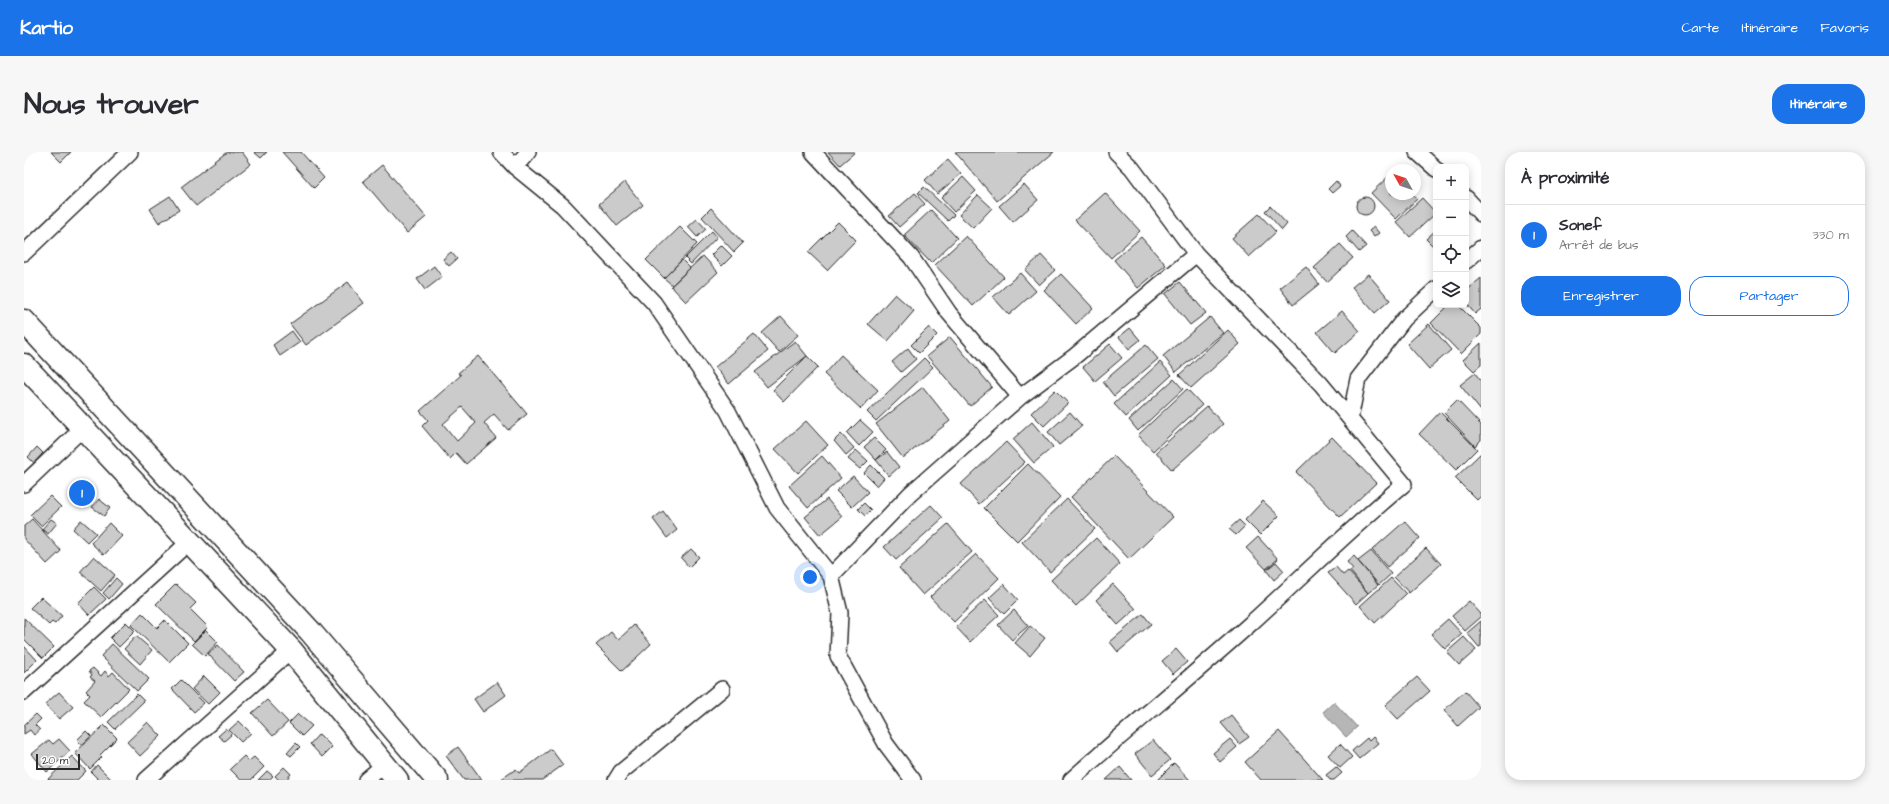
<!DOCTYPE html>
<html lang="fr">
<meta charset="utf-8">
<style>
body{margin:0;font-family:"Architects Daughter",sans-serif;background:#f7f7f7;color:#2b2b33}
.controls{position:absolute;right:12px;top:12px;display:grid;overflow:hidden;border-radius:8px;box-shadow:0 2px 10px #0003}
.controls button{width:36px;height:36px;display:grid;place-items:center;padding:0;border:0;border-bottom:1px solid #e1e1e2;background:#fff;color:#2b2b33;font:20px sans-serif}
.compass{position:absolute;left:1361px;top:12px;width:36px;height:36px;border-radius:50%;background:#fff;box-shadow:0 2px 10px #0003;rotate:310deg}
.scale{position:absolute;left:12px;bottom:10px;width:44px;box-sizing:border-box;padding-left:4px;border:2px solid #2b2b2b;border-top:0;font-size:11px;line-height:14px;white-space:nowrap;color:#2b2b2b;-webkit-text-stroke:3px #fff;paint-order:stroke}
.you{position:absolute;left:786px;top:425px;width:14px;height:14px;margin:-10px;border:3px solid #fff;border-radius:50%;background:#1a73e8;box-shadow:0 0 0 6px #1a73e833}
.badge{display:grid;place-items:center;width:26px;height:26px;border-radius:50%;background:#1a73e8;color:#fff;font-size:13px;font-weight:700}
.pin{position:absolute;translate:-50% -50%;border:2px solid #fff;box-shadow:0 1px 4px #0006}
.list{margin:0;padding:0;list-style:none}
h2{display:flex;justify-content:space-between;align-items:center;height:52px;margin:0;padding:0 16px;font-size:17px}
h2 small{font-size:13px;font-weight:400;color:#7c7c81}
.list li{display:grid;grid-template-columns:26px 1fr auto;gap:12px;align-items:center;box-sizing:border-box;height:60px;padding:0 16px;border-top:1px solid #e1e1e2}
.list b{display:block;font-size:15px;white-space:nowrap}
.list p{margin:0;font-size:13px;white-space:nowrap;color:#7c7c81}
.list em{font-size:13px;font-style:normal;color:#7c7c81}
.actions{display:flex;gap:8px;padding:12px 16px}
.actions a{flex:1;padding:9px 0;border:1px solid #1a73e8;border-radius:16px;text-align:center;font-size:14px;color:#1a73e8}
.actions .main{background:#1a73e8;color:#fff}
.icon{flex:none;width:22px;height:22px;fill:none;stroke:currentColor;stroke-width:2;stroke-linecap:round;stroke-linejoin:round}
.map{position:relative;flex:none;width:1457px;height:628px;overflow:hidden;border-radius:16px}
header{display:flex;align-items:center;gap:24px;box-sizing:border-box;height:56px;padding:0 20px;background:#1a73e8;color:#fff}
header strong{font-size:19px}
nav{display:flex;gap:22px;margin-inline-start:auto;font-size:14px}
.intro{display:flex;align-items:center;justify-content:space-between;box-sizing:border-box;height:96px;padding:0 24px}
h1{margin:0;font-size:28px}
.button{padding:10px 18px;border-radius:16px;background:#1a73e8;color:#fff;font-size:14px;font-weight:700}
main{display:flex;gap:24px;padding:0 24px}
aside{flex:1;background:#fff;border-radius:16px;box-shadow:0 2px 10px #0003}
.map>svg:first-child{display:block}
.water{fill:#b6b6b6;stroke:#7e7e7e}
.building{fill:#cbcbcb;stroke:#2b2b2b;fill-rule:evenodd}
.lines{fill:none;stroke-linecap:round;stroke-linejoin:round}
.minor-casing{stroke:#2b2b2b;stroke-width:18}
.trunk-casing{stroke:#2b2b2b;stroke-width:25}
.minor{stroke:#fff;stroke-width:15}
.trunk{stroke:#fff;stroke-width:22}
</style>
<header>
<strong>Kartio</strong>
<nav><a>Carte</a><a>Itinéraire</a><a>Favoris</a></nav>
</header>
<div class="intro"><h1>Nous trouver</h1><a class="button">Itinéraire</a></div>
<main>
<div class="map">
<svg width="1457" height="628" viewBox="0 0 1457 628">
<rect width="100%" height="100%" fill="#fff"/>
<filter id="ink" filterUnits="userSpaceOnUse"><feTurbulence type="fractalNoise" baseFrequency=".025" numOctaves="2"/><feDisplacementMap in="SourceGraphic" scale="8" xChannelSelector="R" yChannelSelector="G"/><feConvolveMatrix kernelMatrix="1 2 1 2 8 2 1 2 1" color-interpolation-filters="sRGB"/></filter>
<g filter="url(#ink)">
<path class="water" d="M1310,550l23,25 -11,10 -23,-25z"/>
<path class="building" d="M27,0h20l-10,10z
M203,0h15l9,12 -55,42 -15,-19z
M230,0h13l-6,6z
M258,0h19l23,26 -10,10z
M804,0h27l-15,13z
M931,0h99l-57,49z
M924,7l13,15 -24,20 -12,-14z
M358,13l44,52 -19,16 -44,-52z
M1367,22v20h22l4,5 -21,20 -25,-26z
M939,25l13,14 -22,21 -13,-14z
M1312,29l4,5 -8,7 -4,-4z
M601,30l18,23 -26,21 -18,-22z
M1000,32l14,16 -25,22 -14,-16z
M900,35l30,28 -6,6 -30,-28z
M891,41l10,11 -26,23 -10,-11z
M1081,41l35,38 -29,27 -36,-38z
M954,43l14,13 -19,20 -14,-13z
M146,44l9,14 -20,13 -9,-14z
M1332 54a9 9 0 1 1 18 0a9 9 0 1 1-18 0Z
M1398,46l14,15 -26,24 -14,-15z
M1246,54l17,18 -5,6 -17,-19z
M687,56l32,35 -9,9 -32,-35z
M907,58l26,28 -26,25 -27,-28z
M1235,62l17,18 -27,25 -17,-19z
M673,67l9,10 -9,8 -9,-10z
M814,70l18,18 -29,30 -19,-18z
M656,75l17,17 -33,34 -18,-18z
M1350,75l5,6 -5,4 -5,-6z
M1412,78v19l-10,-10z
M688,79l5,6 -26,27 -6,-6z
M1328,79l14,15 -7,6 -13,-15z
M942,84l38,41 -31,29 -38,-41z
M1117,85l25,28 -28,23 -24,-28z
M1316,92l13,14 -26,24 -13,-14z
M697,93l11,11 -10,10 -11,-11z
M427,100l6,7 -8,7 -6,-7z
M1017,103l14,15 -16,15 -14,-15z
M679,104l15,16 -32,30 -15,-16z
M658,108l8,8 -18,17 -8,-7z
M410,114l8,11 -17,13 -8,-11z
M1282,115l13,17 -26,21 -13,-17z
M996,121l16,18 -27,24 -16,-18z
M1037,122l32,34 -17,16 -32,-34z
M1344,122l22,26 -15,13 -23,-26z
M1457,126v31l-6,5 -9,-11v-12z
M324,130l16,21 -58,42 -16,-21z
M1156,130l26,31 -16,12 -25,-31z
M871,142l19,17 -26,30 -20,-17z
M1425,153h9l23,23v6l-20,20 -30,-31z
M1318,159l18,20 -25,22 -18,-21z
M757,164l17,19 -19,17 -17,-19z
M1186,165l13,16 -47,39 -13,-16z
M1405,172l22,26 -22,19 -22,-25z
M905,175l8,8 -18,18 -8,-8z
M1106,176l10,12 -11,9 -10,-12z
M1204,178l12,14 -49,44 -12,-13z
M268,179l8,11 -20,14 -7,-11z
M730,182l14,17 -39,33 -14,-17z
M926,185l42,50 -22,19 -43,-50z
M771,189l12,15 -40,31 -12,-15z
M1457,191v22l-7,6 -11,-11z
M1086,192l12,14 -27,23 -12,-14z
M1122,193l12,14 -44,37 -11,-14z
M884,196l8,11 -15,13 -9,-10z
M817,203l37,35 -17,19 -37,-35z
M454,204l49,58 -19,16 -14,-16 -10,9 12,15 -30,26 -10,-11 -6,6 -28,-33 6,-6 -8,-9 41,-36 -3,-2zM438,255l14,16 -19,18 -14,-17z
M783,204l11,11 -34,35 -11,-12z
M900,206l9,9 -57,54 -9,-9z
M1136,210l12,13 -46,42 -12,-13z
M1451,221l6,8v30l-21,-26z
M1150,227l9,10 -45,42 -9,-11z
M899,235l27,34 -47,37 -27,-34z
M1163,237l15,16 -49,46 -15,-16z
M1031,238l13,13 -24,23 -13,-13z
M1433,248l24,25v15l-6,6 -31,-33z
M1183,254l16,18 -51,46 -16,-18z
M1046,260l12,14 -23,19 -11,-13z
M1416,260l37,37 -21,21 -37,-36z
M836,268l13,12 -14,14 -12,-13z
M782,269l22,24 -30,28 -23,-24z
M1008,270l21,25 -19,16 -21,-24z
M817,282l13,14 -8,7 -12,-14z
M1308,285l44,46 -36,34 -44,-45z
M850,286l12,12 -10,10 -12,-13z
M982,290l19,20 -46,42 -18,-20z
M13,295l6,6 -9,10 -6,-6z
M832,298l12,11 -8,8 -12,-10z
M863,300l12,15 -10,9 -13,-16z
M1457,301v43l-4,4 -22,-22z
M798,304l19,22 -33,30 -19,-22z
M1090,304l59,61 -44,42 -58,-62z
M1004,312l32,33 -43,44 -33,-33z
M847,313l13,13 -7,8 -13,-13z
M829,324l15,16 -16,15 -16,-16z
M26,344l11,11 -20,19 -11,-11z
M75,347l11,9 -6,8 -12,-9z
M803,347l15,18 -22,18 -15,-18z
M1043,347l28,30 -45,43 -28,-30z
M1239,349l16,15 -19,19 -15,-15z
M840,351l7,7 -6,6 -7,-7z
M907,353l12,13 -47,42 -12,-13z
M639,359l14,19 -10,8 -14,-19z
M8,367l29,32 -14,13 -23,-25v-13z
M27,367l6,4 -9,11 -6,-5z
M57,368l15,13 -9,9 -14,-13z
M1215,368l6,6 -9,9 -7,-6z
M1381,369l15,17 -33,29 -15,-17z
M85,371l13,13 -18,19 -13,-12z
M924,372l24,28 -49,43 -24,-27z
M1234,385l20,22 -12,10 -20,-21z
M1072,386l24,26 -44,42 -25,-26z
M1402,396l15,16 -32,29 -15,-16z
M667,397l8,8 -10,10 -8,-9z
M1347,399l20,23 -12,11 -21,-24z
M952,402l23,24 -45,44 -24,-25z
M70,404l21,19 -14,16 -21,-19z
M1330,404l24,29 -10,8 -18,-22 3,-2 -6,-7z
M1252,410l8,9 -10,9 -8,-10z
M1312,415l7,8 5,-4 20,22 -12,11 -28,-31z
M92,426l6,6 -13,15 -6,-6z
M1367,426l15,16 -31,29 -15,-17z
M152,432l20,19 -6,6 18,18 -14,14 -38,-37z
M980,432l14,16 -14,14 -15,-16z
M1089,432l23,25 -18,16 -22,-25z
M70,435l12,12 -17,16 -11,-12z
M17,445l21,19 -7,8 -3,-2 -3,3 -19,-17z
M961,448l14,15 -29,27 -14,-15z
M1445,449l12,13v3l-16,14 -13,-15z
M990,458l14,16 -16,14 -14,-15z
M118,461l15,15 8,-8 23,23 -19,19 -38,-37z
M1119,462l8,10 -33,28 -8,-10z
M0,466l30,29 -11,11 -19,-19z
M1424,467l14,15 -17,15 -14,-15z
M1457,469v25l-2,1 -12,-14z
M102,470l9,9 -16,16 -9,-9z
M610,473l17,19 -29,27 -26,-26 15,-13 7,8z
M1006,474l15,12 -15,18 -15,-13z
M182,478l12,12 -13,14 -13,-12z
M112,484l16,14 -12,14 -16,-15z
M1440,485l12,13 -17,15 -12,-13z
M88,492l37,35 -12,12 -36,-35z
M194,493l26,27 -10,9 -26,-27z
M0,494l13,14 -13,13z
M1152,497l11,13 -14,12 -11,-13z
M69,516l8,8 4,-5 4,5 4,-4 16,17 -28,28 -17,-16 6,-6 -4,-4 9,-10 -5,-4 2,-2 -3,-4z
M180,524l16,16 -12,12 -16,-15z
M1393,525l13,14 -32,28 -13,-14z
M157,528l23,23 -10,9 -22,-23z
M473,530l9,13 -23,17 -9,-13z
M1441,539l14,16 -21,19 -14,-16z
M35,540l14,15 -14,12 -14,-15z
M113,542l7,7 -29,28 -7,-7z
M243,548l21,22 -15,14 -21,-23z
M12,562l5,5 -6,6 5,5 -6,5 -4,-5 -6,4v-9z
M274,562l14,12 -10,10 -13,-13z
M1207,563l18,22 -10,7 -18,-21z
M215,569l12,12 -10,9 -12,-12z
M124,570l13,14 -21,20 -13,-14z
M80,573l13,13 -17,17 2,2 -12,12 -15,-16z
M202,577l5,6 -7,6 -6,-5z
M62,579l5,5 -9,9 -5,-5z
M1255,579l44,49h-62l-16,-18z
M295,582l13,13 -10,10 -12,-13z
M1349,585l5,6 -19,16 -7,-8 15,-13 2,3z
M35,587l11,12 -23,21 -15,-18 17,-14 4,4z
M1206,587l7,8 -17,15 -7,-9z
M1129,588l17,20 -18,15 -17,-21z
M272,591l4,4 -9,9 -4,-3z
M1316,592l12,13 -12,11 -12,-13z
M434,595l24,33h-18l-18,-24z
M527,597l12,16 -21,15h-42l16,-11 3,4z
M48,604l14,15 -9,9h-30z
M220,604l5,5 5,-4 10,10 -13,13h-10l-11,-11z
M1150,611l16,17h-33z
M73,613l15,15h-13l-8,-8z
M260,615l7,7 -5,6h-7l-4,-4z
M1096,615l11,13h-25z
M1312,615l6,6 -8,7h-4l-4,-5z
M243,619l6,5 -4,4h-11z"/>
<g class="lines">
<g class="minor-casing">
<path id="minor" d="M477,0l14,15 48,39 91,97 74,108 49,97 54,68 9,37 -2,43 48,88 27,36
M789,0l98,105 38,56 71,84
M1393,0l19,17
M491,15l13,-15
M1442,46l15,16
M0,101l106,-101
M1442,109l15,-13
M1326,267l8,-40 46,-60 32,-30
M0,332l59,-56
M807,424l79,-82 110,-97 55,-41 121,-102
M0,540l165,-150
M122,628l145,-130
M342,628l19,-16
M592,628l5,-8 101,-83
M1047,628c59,-53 120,-103 178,-155 52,-47 101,-96 155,-141l-83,-100 -125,-130 -64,-86 -16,-16"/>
</g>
<g class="trunk-casing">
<path id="trunk" d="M0,169l286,310 127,149
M0,213l267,285 106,130"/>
</g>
<use href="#minor" class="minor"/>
<use href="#trunk" class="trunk"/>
</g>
</g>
</svg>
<div class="controls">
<button>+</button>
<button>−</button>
<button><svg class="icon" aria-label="locate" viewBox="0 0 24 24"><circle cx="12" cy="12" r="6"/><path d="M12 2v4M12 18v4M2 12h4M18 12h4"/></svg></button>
<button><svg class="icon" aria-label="layers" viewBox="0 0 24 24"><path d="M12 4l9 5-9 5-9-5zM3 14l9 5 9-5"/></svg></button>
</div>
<svg class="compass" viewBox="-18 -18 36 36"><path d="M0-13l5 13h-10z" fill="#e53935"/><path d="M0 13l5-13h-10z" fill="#7c7c81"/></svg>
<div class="scale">20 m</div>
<div class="you"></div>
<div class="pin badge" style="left:58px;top:341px">1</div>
</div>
<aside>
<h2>À proximité<small></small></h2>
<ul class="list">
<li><span class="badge">1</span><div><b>Sonef</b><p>Arrêt de bus</p></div><em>330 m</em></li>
</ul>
<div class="actions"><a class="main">Enregistrer</a><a>Partager</a></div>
</aside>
</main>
